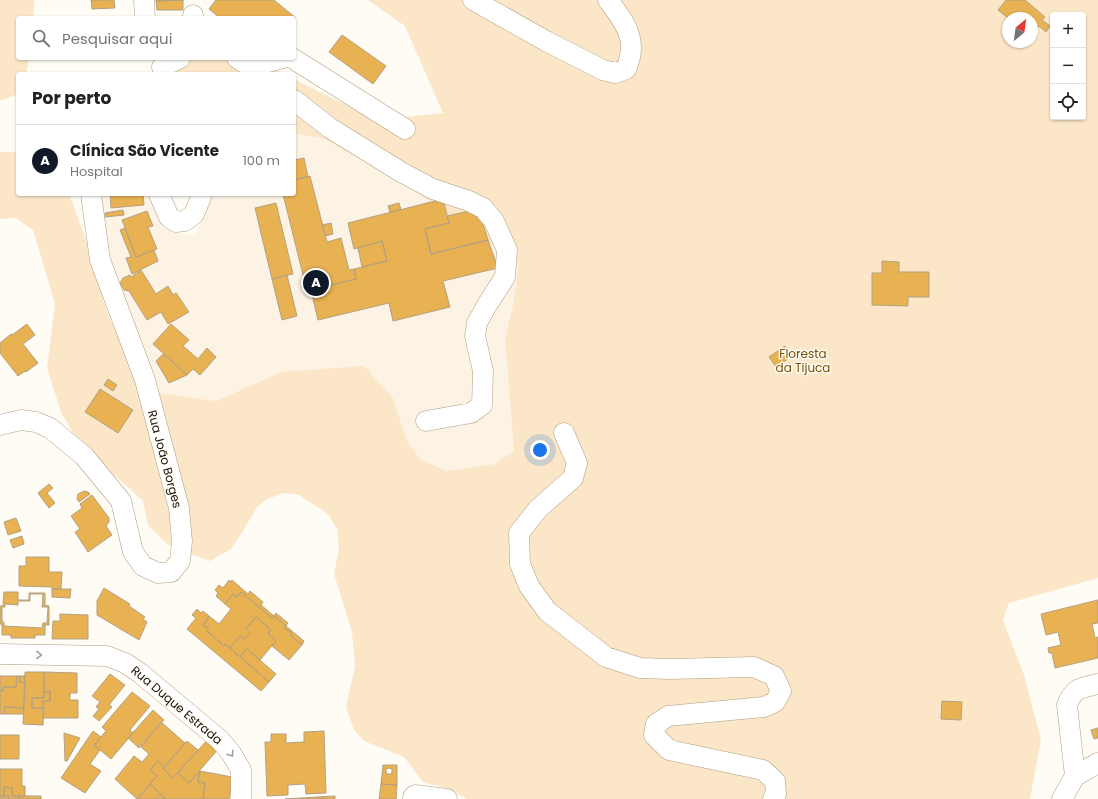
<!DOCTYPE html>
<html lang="pt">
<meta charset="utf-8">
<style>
body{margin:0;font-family:Poppins,sans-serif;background:#f6f6f6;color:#222}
.controls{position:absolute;right:12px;top:12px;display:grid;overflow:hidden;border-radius:4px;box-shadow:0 1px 3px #0004}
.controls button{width:36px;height:36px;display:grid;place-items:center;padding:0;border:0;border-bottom:1px solid #e0e0e0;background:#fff;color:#222;font:20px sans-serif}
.compass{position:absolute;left:1002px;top:12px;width:36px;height:36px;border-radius:50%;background:#fff;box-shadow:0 1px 3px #0004;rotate:29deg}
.you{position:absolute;left:540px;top:450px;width:14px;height:14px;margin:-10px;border:3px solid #fff;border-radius:50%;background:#1a73e8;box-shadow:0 0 0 6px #1a73e833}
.badge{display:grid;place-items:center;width:26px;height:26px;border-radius:50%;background:#111827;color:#fff;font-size:13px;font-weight:700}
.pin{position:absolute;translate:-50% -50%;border:2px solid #fff;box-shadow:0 1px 4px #0006}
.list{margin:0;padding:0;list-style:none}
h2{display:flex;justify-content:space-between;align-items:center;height:52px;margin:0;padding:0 16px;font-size:17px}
h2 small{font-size:13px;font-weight:400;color:#767676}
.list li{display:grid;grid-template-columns:26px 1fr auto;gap:12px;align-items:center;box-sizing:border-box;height:72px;padding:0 16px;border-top:1px solid #e0e0e0}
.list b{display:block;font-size:15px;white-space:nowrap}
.list p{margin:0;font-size:13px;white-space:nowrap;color:#767676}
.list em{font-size:13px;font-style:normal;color:#767676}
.icon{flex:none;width:22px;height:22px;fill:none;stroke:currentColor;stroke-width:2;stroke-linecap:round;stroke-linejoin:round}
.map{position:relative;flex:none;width:1098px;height:799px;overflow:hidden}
.search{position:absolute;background:#fff;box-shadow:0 1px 3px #0004;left:16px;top:16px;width:280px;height:44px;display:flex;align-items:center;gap:10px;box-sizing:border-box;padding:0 14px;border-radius:4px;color:#767676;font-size:15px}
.panel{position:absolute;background:#fff;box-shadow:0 1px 3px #0004;left:16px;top:72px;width:280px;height:124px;border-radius:4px}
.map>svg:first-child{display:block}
.built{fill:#fcf3e4}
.green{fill:#fbe7c7;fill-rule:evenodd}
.building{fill:#e8b151;stroke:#b3a183;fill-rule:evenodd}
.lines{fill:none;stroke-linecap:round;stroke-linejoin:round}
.minor-casing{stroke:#af9d80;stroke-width:21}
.minor{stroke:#fff;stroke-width:20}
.oneway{stroke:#a2a09b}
.labels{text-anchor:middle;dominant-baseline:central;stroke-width:3;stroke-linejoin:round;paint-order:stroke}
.park-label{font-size:12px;fill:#745000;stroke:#fffbf5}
.street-label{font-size:12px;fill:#171106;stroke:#fffbf5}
</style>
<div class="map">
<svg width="1098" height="799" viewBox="0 0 1098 799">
<rect width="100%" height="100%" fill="#fffbf5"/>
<path class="built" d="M294,133l30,6 86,48 46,34 63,41 -6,43 -8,33 9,112 -19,14 -49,7 -26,-12 -13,-18 -14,-43 -112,-26 -65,29 -58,-8 -76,-199h76l13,37 23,5 7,-12 -8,-30h101z"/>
<path class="green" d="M0,0h34l-1,18h-15v40h11l-3,16h-8v20l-18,7z
M368,0h730v578l-89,25 -6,17 21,55 17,65 -11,59h-563l-21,-11 -23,-6 -19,-25 -40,-16 -10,-11 -8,-23 9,-41 -3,-34 -18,-58 5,-25 -2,-20 -9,-15 -29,-19 -15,-2 -17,6 -10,8 -14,24 -12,18 -21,12 -42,-16 -20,-20 -5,-24 -65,-59 -17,-30 -14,-44 8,-64 -22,-74 -17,-12 -16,1v-67h18v42h51l17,46 22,75 25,52 25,26 58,8 65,-29 83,-6 29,32 14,43 13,18 26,12 49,-7 19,-14 -9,-112 8,-33 6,-43 -63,-41 -46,-34 -86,-48 -30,-6v-54l82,41 67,-7 -38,-87zM1053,15h30v102h-30zM1008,18h24v24h-24z
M189,58h61l35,16h-111l-2,-9z"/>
<path class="building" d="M91,0h23l1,8 -23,1z
M156,0h28l-28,1z
M183,0v10h-26l-1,-9z
M216,0h58l22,18 -2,2v-2h-74l-11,-9z
M1006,0h19l20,17 -3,3 8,6 -4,6 -7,-6 -7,8v-16h-24l-10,-8z
M342,35l44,31 -13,18 -44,-32z
M304,158l4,19 -14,3v-20z
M310,176l17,66 14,-4 8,32 5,-1 2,10 -49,12 -24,-97h11v-14z
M110,194h33l1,11 -33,3z
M443,199l6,24 -24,6 6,25 57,-14 10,28 -55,13 7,26 -57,14 -4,-18 -71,17 -7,-30 45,-11 -2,-10 33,-8 -5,-20 -28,8 -6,-26z
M276,203l17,71 -21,5 -17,-71z
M399,203l2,7 -11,2 -2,-6z
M478,209l10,31 -57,14 -6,-25 24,-6 -2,-7z
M123,210l1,5 -19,2v-4z
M147,211l6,15 -5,1 9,22 -21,8 -14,-37z
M331,223l2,11 -8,2 -3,-11z
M125,228l11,29 18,-7 4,11 -26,13 -6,-16 5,-1 -11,-27z
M382,241l5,20 -25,6 -4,-19z
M882,261l17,1v10h30v25h-21v9l-36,-1v-32h10z
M141,270l15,24 12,-8 5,9 3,-2 13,19 -21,12 -7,-12 -14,8 -18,-29 -5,-1 -4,-7 3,-5 7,-3 1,2z
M287,275l10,41 -15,4 -10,-41z
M27,324l8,11 -12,9 15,19 -12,9 -1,-1 -7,5 -18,-23v-10l11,-9 1,1z
M171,324l18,16 -6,6 15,13 9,-11 9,9 -16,18 -7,-6 -6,6 -34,-31z
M785,346l7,10 -16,11 -7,-10z
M163,354l24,21 -18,8 -13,-22z
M108,379l9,6 -4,6 -9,-6z
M100,389l33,21 -15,23 -33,-21z
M49,484l4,4 -6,5 8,10 -6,5 -11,-15z
M84,491l4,1 2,2 -11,8 -2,-3 1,-5z
M92,495l17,23v4l-3,4 6,9 -24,17 -13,-20 5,-3 -9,-13 11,-8 -2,-4z
M16,518l5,13 -13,4 -4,-13z
M22,536l2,8 -11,4 -3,-8z
M26,557h23v15h13l-1,17h-9v-2l-33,-1v-20h7z
M229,580l2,2 1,-2 16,14 2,-3 13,11 -2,3 13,11 -2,2 -31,-26 -4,5 -4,-3 -8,10 -9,-8 2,-3 -3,-3 4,-5 4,3z
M104,588l26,16 -1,2 16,11 -2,2 4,3 -8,18 -42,-25v-14z
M52,589h19l-1,9 -18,-1z
M4,592h14v8h11v-7h16v12l4,1v19h-4v10h-10v3h-24v-3h-9v-11h-2v-18h3zM30,594h13l-1,13h6l-1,16h-4l-1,5 -38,-2v-4h-2v-15h3v-3l13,1v-4h12z
M241,592l31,26 2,-2 12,10 -2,2 8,5 -2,2 12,10 -13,15 -17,-14 4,-5 -8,-7 3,-4 -15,-13 -10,12 4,4 -6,6 -4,-3 -10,12 -5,-4 -1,2 -17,-15 2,-2 -6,-4 6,-9 10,8 12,-15 -6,-5 8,-10 4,3z
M1098,600v23l-6,1 3,14 3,-1v21l-43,10 -3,-15h-3l-1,-5 13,-3 -3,-13 -12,3 -5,-21z
M197,609l4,4 2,-2 6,5 -6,9 6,4 -2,2 17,15 1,-2 44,38 -8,9 -74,-62 9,-11 -4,-3z
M276,613l12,10 -2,3 -12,-10z
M60,614l28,1v24h-36l1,-18h7z
M256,617l15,13 -3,4 8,7 -16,19 -13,-11 -7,8 -10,-9 10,-12 4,3 6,-6 -4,-4z
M286,626l18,15 -2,4 -12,-10 2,-2 -8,-5z
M247,649l29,25 -7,8 -29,-25z
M25,672h19v26h-12v10h12l-1,17 -20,-1z
M44,672l33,1v20h-7v7h8v18h-35v-17h7v-10l-6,1z
M110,674l15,11 -16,20 3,2 -13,14 -6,-5 6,-7 -3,-2 4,-5 -8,-6z
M0,676h17l-1,11h-13v4h-3z
M17,676h3v6l5,1 -1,25 -19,-1 -1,7h-4v-23h3v-4h13z
M20,676h5v7l-5,-1z
M50,691v10h-7l1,7h-12v-10h12v-6z
M132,692l18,14 -20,24 3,3 -22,26 -17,-14 12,-14 -4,-4z
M942,701l20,1 -1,18 -20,-1z
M5,707l19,1v6h-20z
M153,710l11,10 -25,28 -11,-10z
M161,722l24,21 -21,24 -6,-6 -8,9 7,6 -20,23 -22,-20 19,-23 8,6 7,-8 -8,-7z
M1098,728v10l-4,1 -3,-9z
M93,731l8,6 -7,8 6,5 -10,14 11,7 -16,22 -24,-15z
M324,731l2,62 -20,1 -1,-10 -17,1v10l-21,1 -2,-54h6v-8h15v9l18,-1v-10z
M64,733l16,5 -13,23h-2z
M0,735h19v24h-19z
M208,739l11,9 -30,35 -11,-10z
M187,741l11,9 -25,28 -10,-9z
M158,761l6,6 -1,2 10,9 5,-5 11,10 11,-12 -2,11 7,1 -2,16h-37l-16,-15 7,-8 -7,-6z
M383,765h14v20l-16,-1zM389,768l3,1v3l-1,2h-4l-1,-3v-2z
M0,769h22v17h3v10h-13v-8l-8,-1v9h-4z
M200,771l32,6 -3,22h-26l2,-16 -7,-1z
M150,784l10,10 -5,5h-17z
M381,784l16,1 -1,14h-17z
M4,787l8,1v8h7v3h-10v-3h-5z
M160,794l6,5h-11z
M0,796h9v3h-9z
M19,796h22v3h-22z
M335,796v3h-18v-2z
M317,797v2h-32z"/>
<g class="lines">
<g class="minor-casing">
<path id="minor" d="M144,0l1,18
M473,0l73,41 57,29 12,3 11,-4c13,-29 -1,-46 -18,-69
M193,15v3
M237,58l24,16
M292,58l113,71
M162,67l18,-9
M255,69l9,-6 19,-5
M294,100l36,28 71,44 32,17 36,12 14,7 11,13 13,29 -2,27 -18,28 -10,18 -2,13 8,35 -1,34 -11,8 -45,8
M159,194l10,23 7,5 9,-1 9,-7 7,-17v-3
M0,425l21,-5 15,2 14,6 34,28 37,45 12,51 10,14 15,7 13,-1 9,-11 2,-20 -3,-33 -34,-128 -45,-120 -9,-66
M564,433l13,30 -4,15 -35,31 -19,24 1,31 9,22 18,25 59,46 34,11 29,1 85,-2 20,9 7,15 -6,11 -11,5 -96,9 -12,8 -2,11 15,15 94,20 12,11 1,13 -3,5
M0,654l107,2 18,7 15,10 80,67 11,13 10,17v29
M1075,776l-8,-71c7,-18 14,-17 31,-21
M413,799v-2l2,-2 32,4
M1062,799l13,-23 23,-13"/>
</g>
<use href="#minor" class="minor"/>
</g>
<defs><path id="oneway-chevron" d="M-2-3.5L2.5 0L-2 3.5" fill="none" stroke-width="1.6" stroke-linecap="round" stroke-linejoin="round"/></defs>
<g class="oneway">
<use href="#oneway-chevron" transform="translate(39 655) rotate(1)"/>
<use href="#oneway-chevron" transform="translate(231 754) rotate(56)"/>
</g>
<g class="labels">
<g class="park-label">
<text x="803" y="353">Floresta<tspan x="803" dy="14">da Tijuca</tspan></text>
</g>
<g class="street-label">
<text transform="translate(165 459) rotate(75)">Rua João Borges</text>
<text transform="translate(177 705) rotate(40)">Rua Duque Estrada</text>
</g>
</g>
</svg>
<div class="controls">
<button>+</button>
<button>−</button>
<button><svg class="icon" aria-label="locate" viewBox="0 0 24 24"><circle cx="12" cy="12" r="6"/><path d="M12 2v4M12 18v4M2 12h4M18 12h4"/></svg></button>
</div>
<svg class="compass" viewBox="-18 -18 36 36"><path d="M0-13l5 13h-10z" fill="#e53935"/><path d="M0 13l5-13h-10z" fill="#767676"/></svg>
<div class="you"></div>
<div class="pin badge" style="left:316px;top:283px">A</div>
<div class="search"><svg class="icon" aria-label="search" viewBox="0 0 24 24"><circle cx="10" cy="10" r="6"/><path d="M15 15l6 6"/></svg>Pesquisar aqui</div>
<section class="panel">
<h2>Por perto<small></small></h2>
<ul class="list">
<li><span class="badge">A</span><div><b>Clínica São Vicente</b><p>Hospital</p></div><em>100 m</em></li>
</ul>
</section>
</div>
